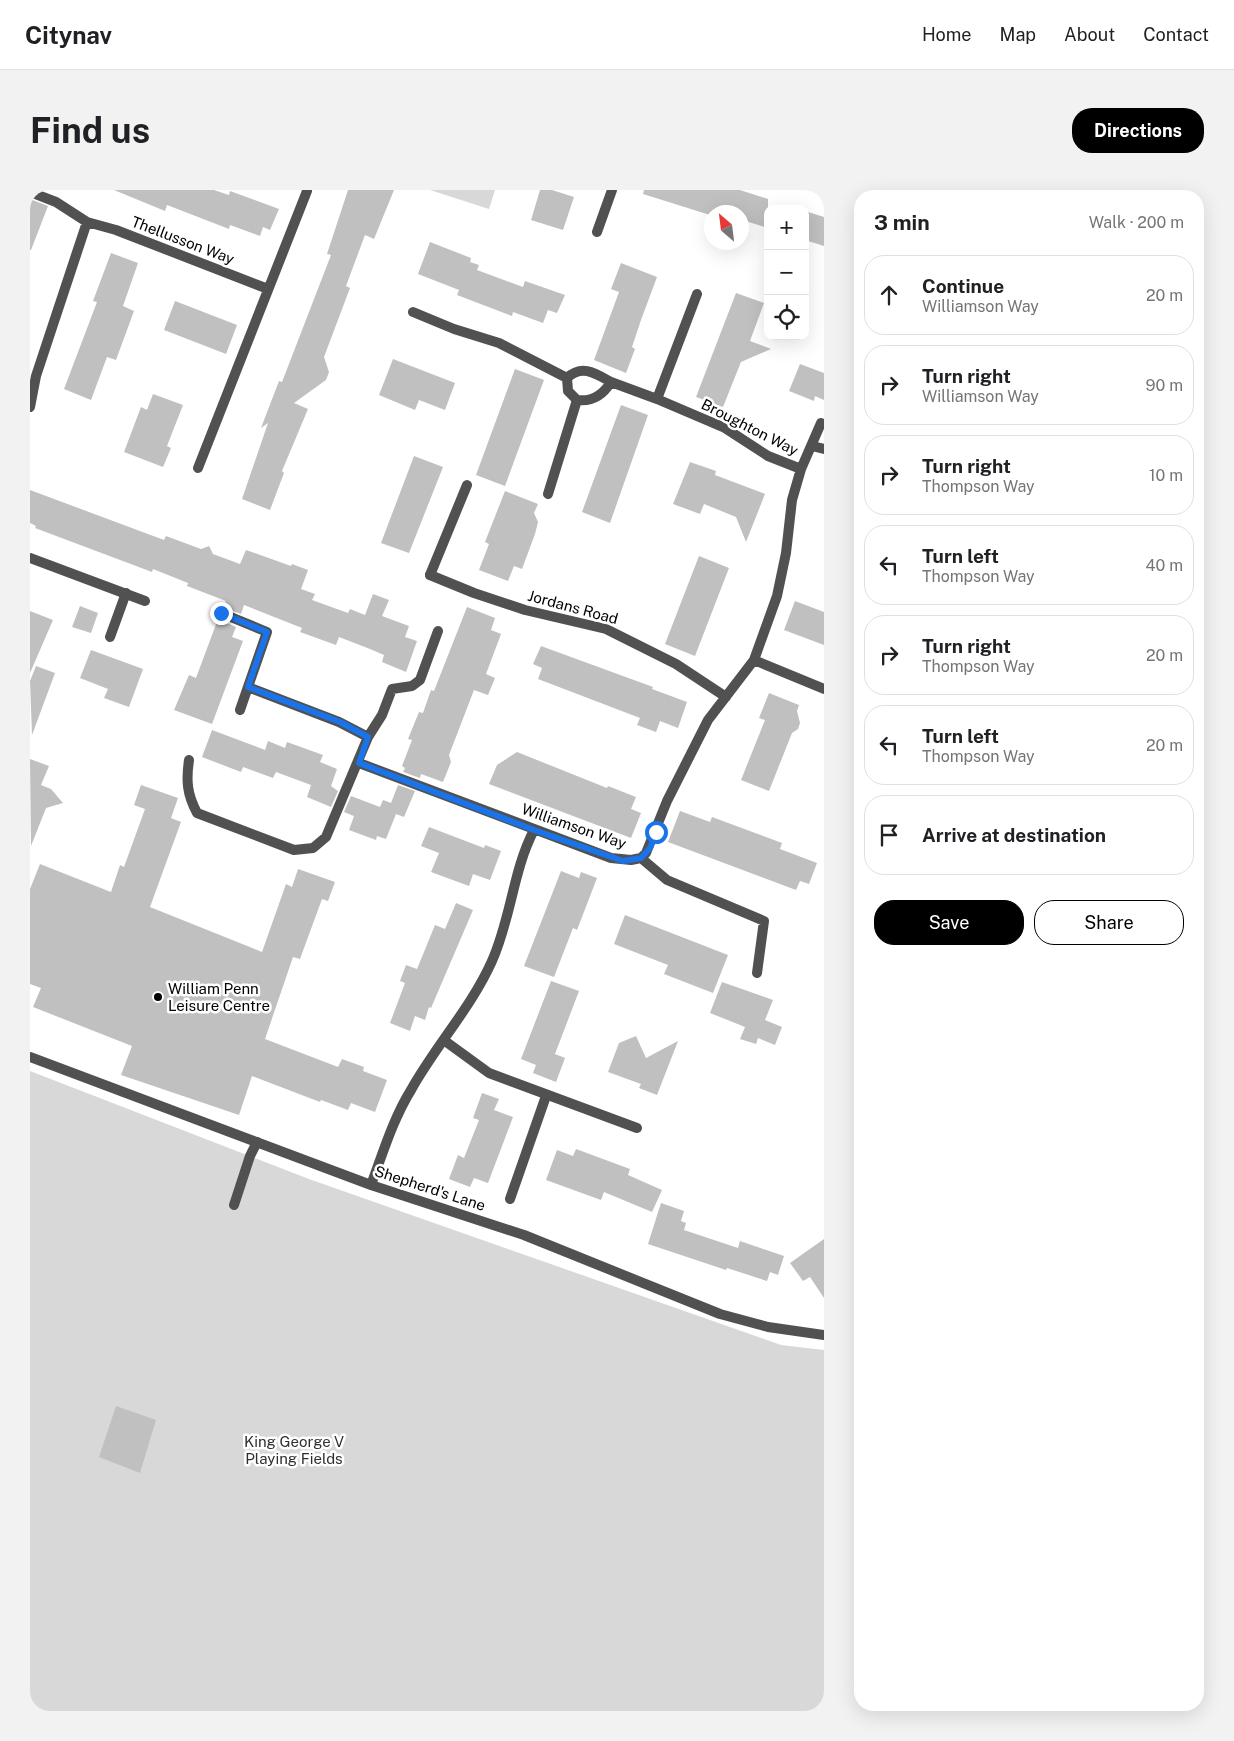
<!DOCTYPE html>
<meta charset="utf-8">
<style>
body{margin:0;font-family:"Public Sans",sans-serif;background:#f2f2f2;color:#202124}
.controls{position:absolute;right:15px;top:15px;display:grid;overflow:hidden;border-radius:10px;box-shadow:0 5px 20px #0002}
.controls button{width:45px;height:45px;display:grid;place-items:center;padding:0;border:0;border-bottom:1px solid #e0e0e0;background:#fff;color:#202124;font:25px sans-serif}
.compass{position:absolute;left:674px;top:15px;width:45px;height:45px;border-radius:50%;background:#fff;box-shadow:0 5px 20px #0002;rotate:332deg}
.stop{position:absolute;width:15px;height:15px;margin:-11px;border:4px solid #1a73e8;border-radius:50%;background:#fff}
.stop.end{background:#1a73e8;border-color:#fff;box-shadow:0 1px 5px #0008}
.list{margin:0;padding:0;list-style:none}
h2{display:flex;justify-content:space-between;align-items:center;height:65px;margin:0;padding:0 20px;font-size:21px}
h2 small{font-size:16px;font-weight:400;color:#757577}
.list li{display:grid;grid-template-columns:32px 1fr auto;gap:15px;align-items:center;box-sizing:border-box;height:80px;margin:0 10px 10px;padding:0 10px;border:1px solid #e0e0e0;border-radius:20px}
.list b{display:block;font-size:19px;white-space:nowrap}
.list p{margin:0;font-size:16px;white-space:nowrap;color:#757577}
.list em{font-size:16px;font-style:normal;color:#757577}
.actions{display:flex;gap:10px;padding:15px 20px}
.actions a{flex:1;padding:11px 0;border:1px solid #000;border-radius:20px;text-align:center;font-size:18px;color:#000}
.actions .main{background:#000;color:#fff}
.icon{flex:none;width:28px;height:28px;fill:none;stroke:currentColor;stroke-width:2;stroke-linecap:round;stroke-linejoin:round}
.map{position:relative;flex:none;width:794px;height:1521px;overflow:hidden;border-radius:20px}
header{display:flex;align-items:center;gap:30px;box-sizing:border-box;height:70px;padding:0 25px;background:#fff;border-bottom:1px solid #e0e0e0}
header strong{font-size:24px}
nav{display:flex;gap:28px;margin-inline-start:auto;font-size:18px}
.intro{display:flex;align-items:center;justify-content:space-between;box-sizing:border-box;height:120px;padding:0 30px}
h1{margin:0;font-size:35px}
.button{padding:12px 22px;border-radius:20px;background:#000;color:#fff;font-size:18px;font-weight:700}
main{display:flex;gap:30px;padding:0 30px}
aside{flex:1;background:#fff;border-radius:20px;box-shadow:0 5px 20px #0002}
.map>svg:first-child{display:block}
.green{fill:#d8d8d8}
.building{fill:#c0c0c0}
.lines{fill:none;stroke-linecap:round;stroke-linejoin:round}
.service{stroke:#515151;stroke-width:10}
.minor{stroke:#515151;stroke-width:10}
.route{stroke:#1a73e8;stroke-width:6}
.poi-dot{fill:#000;stroke:#fff;stroke-width:2}
.labels{text-anchor:middle;dominant-baseline:central;stroke-width:5;stroke-linejoin:round;paint-order:stroke}
.street-label{font-size:15px;fill:#000;stroke:#fff}
.poi-label{font-size:15px;fill:#000;stroke:#fff;text-anchor:start}
.park-label{font-size:15px;fill:#2f2f2f;stroke:#fff}
</style>
<header>
<strong>Citynav</strong>
<nav><a>Home</a><a>Map</a><a>About</a><a>Contact</a></nav>
</header>
<div class="intro"><h1>Find us</h1><a class="button">Directions</a></div>
<main>
<div class="map">
<svg width="794" height="1521" viewBox="0 0 794 1521">
<rect width="100%" height="100%" fill="#fff"/>
<path class="green" d="M400,0h65l-6,19z
M0,881l279,108 472,166 43,5v361h-794z"/>
<path class="building" d="M84,0h100l15,5 1,-4 49,18 -9,21 -7,-3 -3,9 -30,-11 -1,4 -62,-24 -2,6z
M318,0h46l-20,49 -9,-4 -19,51 4,2 -26,69 5,15 -3,8 -32,23 14,6 -26,62 2,2 -14,37 -28,-11 26,-76 -7,5 18,-47 3,1 49,-127 -4,-1z
M510,0h12l22,7 -11,33 -32,-10z
M614,0h96l28,9v29l-26,-8v-8h-32v3l-67,-21z
M0,9l18,7 -17,44h-1z
M775,21l19,6v29l-19,-6z
M400,52l41,16 -1,4 9,3 -2,5 46,17 2,-6 40,14 -8,18 -9,-3 -5,13 -30,-11 -1,4 -55,-21 2,-5 -41,-16z
M81,63l27,10 -15,43 11,5 -18,49 -9,-3 -16,43 -27,-11 33,-87 -4,-1z
M591,73l36,14 -16,43 -9,27 3,2 -9,24 -32,-13 25,-68 -8,-3z
M706,103l28,10 -14,38 21,8 -30,13 -18,45 -27,-10z
M145,111l62,24 -11,29 -62,-24z
M363,169l62,24 -10,27 -26,-10 -4,10 -36,-15z
M770,174l24,9v27l-9,-4 -1,5 -25,-10z
M485,179l29,11 -39,106 -29,-11z
M123,204l30,11 -16,41 4,2 -8,19 -39,-15 17,-45 6,3z
M591,215l27,10 -38,108 -28,-11z
M384,266l29,11 -34,86 -28,-10z
M660,272l26,9 -1,4 50,19 -19,48 -10,-25 -32,-13 -4,10 -27,-10z
M0,300l134,50 2,-4 35,13 8,-3 4,8 27,10 6,-14 45,16 1,-2 16,6 -7,19 14,5 -3,6 36,13 2,-4 15,6 8,-21 16,6 -7,16 27,10 -4,11 12,4 -11,31 -24,-10 2,-7 -14,-6 -31,-12 -3,8 -36,-13 2,-4 -58,-23 -3,9 -18,-7 3,-6 -39,-15 1,-3 -35,-14 -1,3 -117,-44 1,-2 -6,-3z
M475,301l33,13 -4,9 4,9 -3,12 -13,35 -8,-3 -6,15 -29,-11 10,-26 -4,-2z
M669,366l30,12 -34,88 -30,-12z
M765,411l29,11v33l-40,-15z
M50,416l18,7 -7,20 -19,-6z
M437,417l28,11 -4,12 10,4 -15,40 9,4 -7,17 -14,-5 -25,65 2,7 -8,20 -22,-8 -1,4 -17,-6 2,-4 -3,-2 10,-26 -4,-1 11,-27 4,1 8,-23 3,1z
M0,421l23,9 -23,53z
M188,429l18,8 -4,10 11,4 -31,83 -38,-14 15,-35 7,3z
M511,456l112,41 -1,2 35,13 -9,26 -18,-7 -4,11 -19,-7 3,-7 -102,-39 4,-11 -9,-4z
M61,460l52,19 -14,38 -25,-9 4,-9 -28,-11z
M6,476l19,7 -23,62 -2,-54z
M739,503l30,12 -2,6 3,12 -2,6 -6,4 -23,58 -28,-11 24,-60 -6,-2z
M182,540l53,20 3,-9 17,7 2,-6 36,13 -3,7 17,7 -6,17 7,5 -7,16 -24,-10 4,-12 -35,-13 -3,6 -30,-11 -2,5 -39,-15z
M487,562l90,36 1,-2 28,11 -5,12 10,4 -10,25 -142,-54 8,-19z
M0,569l19,7 -8,19 10,4 12,14 -17,5 -15,38z
M111,595l37,13 -7,20 10,4 -31,85 112,45 24,-68 6,3 6,-18 37,13 -7,19 -6,-2 -22,60 -7,-2 -28,82 73,28 4,-8 22,8 -1,4 24,9 -12,32 -24,-9 -3,7 -27,-10 -1,2 -68,-26 -13,39 -118,-40 11,-29 -99,-39 8,-19 -11,-4v-95l10,-25 71,28 9,-27 4,2 21,-58 -11,-4z
M368,595l17,6 -11,26 -8,-3 -10,25 -9,-3 -1,4 -27,-10 5,-14 -10,-4 7,-16 29,11 3,-7 8,3z
M650,621l30,11 2,-5 70,26 -2,6 37,14 -8,21 -9,-3 -4,9 -128,-48z
M399,637l55,21 1,-3 16,6 -11,29 -17,-6 -4,12 -38,-14 8,-19 -18,-7z
M531,681l18,7 2,-6 16,6 -20,52 -4,-2 -19,49 -30,-11z
M426,713l17,7 -42,98 -2,-1 -4,13 -10,-4 -5,15 -20,-8 15,-40 -5,-2 6,-16 11,4 18,-44 10,4z
M595,725l103,40 -15,38 -49,-19 4,-9 -54,-21z
M521,791l28,10 -24,63 10,4 -9,24 -23,-9 3,-8 -15,-6z
M692,792l51,18 -8,20 17,7 -7,18 -17,-7 -2,6 -16,-5 5,-12 -35,-14z
M606,846l10,22 32,-17 -21,54 -18,-7 2,-4 -33,-12 11,-29z
M452,903l17,6 -5,11 19,7 -25,66 -14,-5 -4,9 -21,-8 9,-24 6,3 15,-38 -6,-2z
M546,959l54,20 -2,6 34,15 -10,22 -48,-20 -3,8 -55,-20 11,-30 16,6z
M631,1013l23,8 -3,10 5,2 -2,7 54,18 2,-7 44,15 -6,19 -8,-3 -3,9 -40,-13 -1,2 -78,-26z
M794,1049v59l-14,-21 -7,4 -13,-18z
M86,1216l40,14 -16,53 -41,-16z"/>
<g class="lines">
<path class="service" d="M782,256l12,3
M400,385l37,-90
M80,447l16,-44
M480,1009l36,-103
M204,1015l16,-49 7,-14"/>
<path class="minor" d="M0,2l26,10 31,20 29,8 152,59
M567,42l15,-42
M383,122l41,17 45,14 68,35 1,13 9,9c15,2 26,-5 34,-18l46,17 68,29 43,28 33,13
M537,188c15,-14 28,-5 44,4
M627,209l40,-105
M0,217l6,-31 51,-154
M168,278l109,-277
M518,304l29,-94
M0,368l115,43
M400,385l44,18 51,17 81,19 70,35 50,33
M191,423l46,19 -27,78
M724,470l70,29
M338,547l14,-22 10,-26 20,-3 8,-6 18,-49
M159,570c-3,21 -2,34 8,53l97,37 19,-2 13,-11 42,-100 -29,-15 -91,-35
M329,573l252,95 20,2 10,-2 5,-5 21,-52 41,-81 46,-60 23,-64 9,-43 6,-53 9,-31 20,-46
M611,668l26,22 97,41 -7,52
M415,851l44,32 148,55
M0,867l341,128 153,50 196,79 48,13 56,8
M341,995c12,-32 22,-66 40,-95 25,-45 60,-82 81,-129 19,-42 21,-91 42,-131"/>
</g>
<g class="lines">
<path class="route" d="M191,423l46,19 -19,55 92,35 28,15 -9,26 175,67 89,31 18,-3 9,-10 6,-16"/>
</g>
<circle class="poi-dot" cx="128" cy="807" r="5"/>
<g class="labels">
<g class="street-label">
<text transform="translate(153 50) rotate(21)">Thellusson Way</text>
<text transform="translate(720 237) rotate(27)">Broughton Way</text>
<text transform="translate(543 417) rotate(15)">Jordans Road</text>
<text transform="translate(544 636) rotate(19)">Williamson Way</text>
<text transform="translate(400 998) rotate(18)">Shepherd's Lane</text>
</g>
<g class="poi-label">
<text x="138" y="798">William Penn<tspan x="138" dy="17">Leisure Centre</tspan></text>
</g>
<g class="park-label">
<text x="264" y="1251">King George V<tspan x="264" dy="17">Playing Fields</tspan></text>
</g>
</g>
</svg>
<div class="controls">
<button>+</button>
<button>−</button>
<button><svg class="icon" aria-label="locate" viewBox="0 0 24 24"><circle cx="12" cy="12" r="6"/><path d="M12 2v4M12 18v4M2 12h4M18 12h4"/></svg></button>
</div>
<svg class="compass" viewBox="-18 -18 36 36"><path d="M0-13l5 13h-10z" fill="#e53935"/><path d="M0 13l5-13h-10z" fill="#757577"/></svg>
<div class="stop" style="left:626px;top:642px"></div>
<div class="stop end" style="left:191px;top:423px"></div>
</div>
<aside>
<h2>3 min<small>Walk · 200 m</small></h2>
<ul class="list">
<li><svg class="icon" aria-label="ahead" viewBox="0 0 24 24"><path d="M12 20V5M6 11l6-6 6 6"/></svg><div><b>Continue</b><p>Williamson Way</p></div><em>20 m</em></li>
<li><svg class="icon" aria-label="right" viewBox="0 0 24 24"><path d="M7 20v-9h11M14 6l5 5-5 5"/></svg><div><b>Turn right</b><p>Williamson Way</p></div><em>90 m</em></li>
<li><svg class="icon" aria-label="right" viewBox="0 0 24 24"><path d="M7 20v-9h11M14 6l5 5-5 5"/></svg><div><b>Turn right</b><p>Thompson Way</p></div><em>10 m</em></li>
<li><svg class="icon" aria-label="left" viewBox="0 0 24 24"><path d="M17 20v-9H6M10 6l-5 5 5 5"/></svg><div><b>Turn left</b><p>Thompson Way</p></div><em>40 m</em></li>
<li><svg class="icon" aria-label="right" viewBox="0 0 24 24"><path d="M7 20v-9h11M14 6l5 5-5 5"/></svg><div><b>Turn right</b><p>Thompson Way</p></div><em>20 m</em></li>
<li><svg class="icon" aria-label="left" viewBox="0 0 24 24"><path d="M17 20v-9H6M10 6l-5 5 5 5"/></svg><div><b>Turn left</b><p>Thompson Way</p></div><em>20 m</em></li>
<li><svg class="icon" aria-label="arrive" viewBox="0 0 24 24"><path d="M6 21V4h12l-3 4 3 4H6"/></svg><div><b>Arrive at destination</b></div></li>
</ul>
<div class="actions"><a class="main">Save</a><a>Share</a></div>
</aside>
</main>
